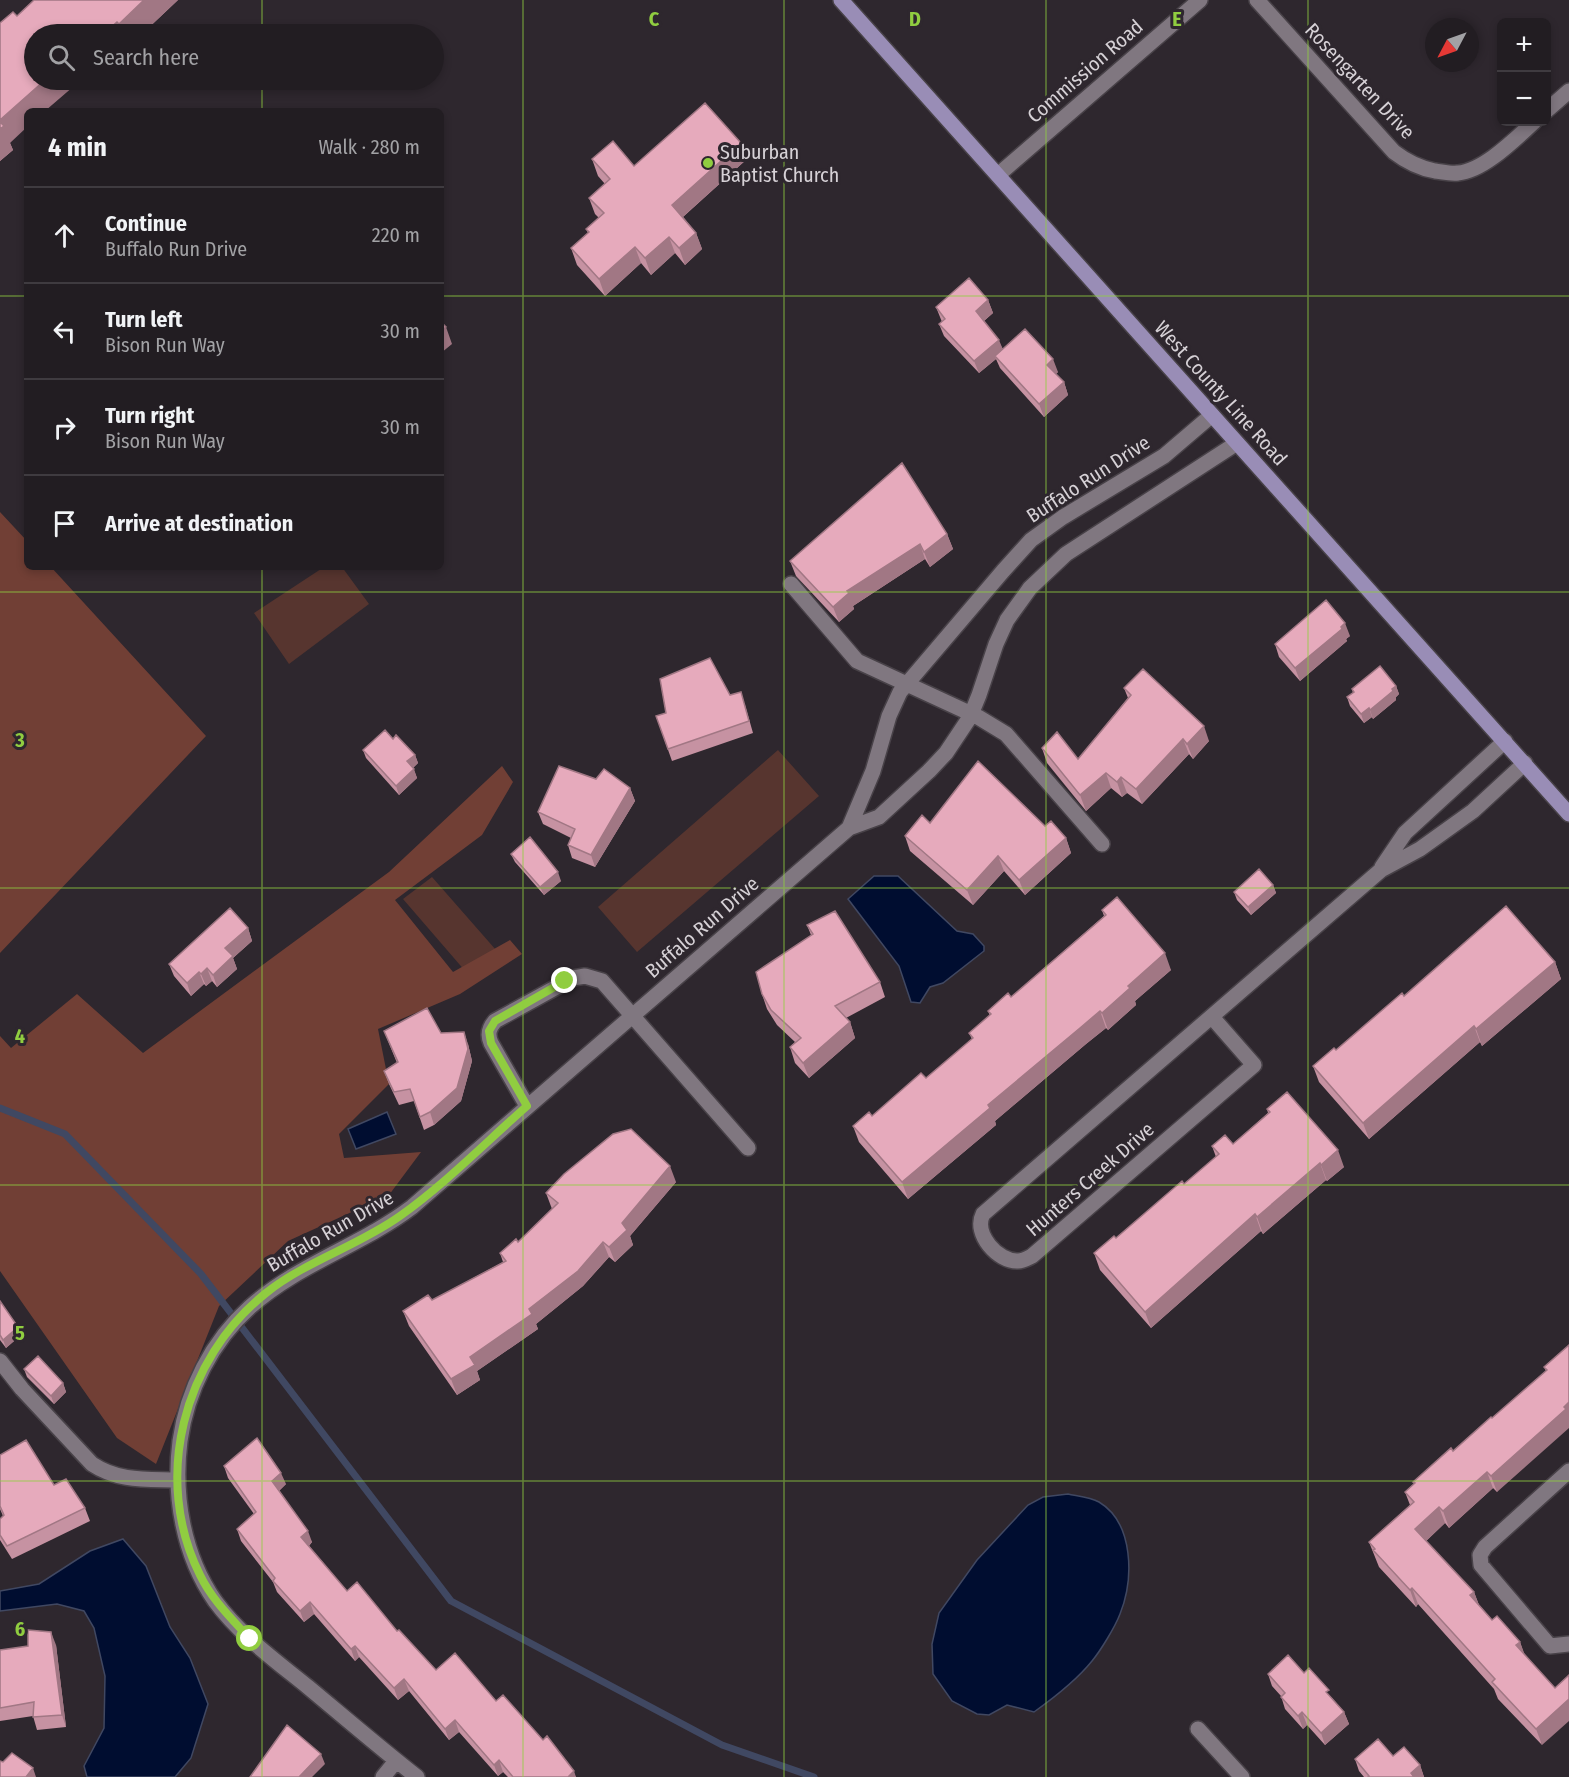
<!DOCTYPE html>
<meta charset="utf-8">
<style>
body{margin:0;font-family:"Fira Sans Condensed",sans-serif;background:#2a262a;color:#f1f3f6}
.controls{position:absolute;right:18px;top:18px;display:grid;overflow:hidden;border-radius:9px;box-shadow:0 3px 9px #0003}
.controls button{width:54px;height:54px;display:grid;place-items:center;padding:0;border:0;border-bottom:2px solid #3f3b40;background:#221d22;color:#f1f3f6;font:30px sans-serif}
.compass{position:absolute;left:1425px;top:18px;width:54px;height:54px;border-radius:50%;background:#221d22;box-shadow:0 3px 9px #0003;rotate:229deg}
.stop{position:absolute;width:18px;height:18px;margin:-14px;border:4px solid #90cd40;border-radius:50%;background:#fff}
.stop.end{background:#90cd40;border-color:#fff;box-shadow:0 2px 6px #0008}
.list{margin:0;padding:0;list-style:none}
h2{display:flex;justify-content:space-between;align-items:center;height:78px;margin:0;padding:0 24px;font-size:26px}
h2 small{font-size:20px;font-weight:400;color:#a2a2a5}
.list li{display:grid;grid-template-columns:39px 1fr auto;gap:18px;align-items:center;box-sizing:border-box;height:96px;padding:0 24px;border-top:2px solid #3f3b40}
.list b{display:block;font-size:22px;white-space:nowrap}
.list p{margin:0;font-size:20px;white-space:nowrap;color:#a2a2a5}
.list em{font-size:20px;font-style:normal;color:#a2a2a5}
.icon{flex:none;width:33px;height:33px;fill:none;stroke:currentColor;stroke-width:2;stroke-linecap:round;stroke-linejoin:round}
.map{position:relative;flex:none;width:1569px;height:1777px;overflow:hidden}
.search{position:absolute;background:#221d22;box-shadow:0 3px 9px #0003;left:24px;top:24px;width:420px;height:66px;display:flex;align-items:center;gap:15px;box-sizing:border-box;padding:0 21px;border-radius:33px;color:#a2a2a5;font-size:22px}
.panel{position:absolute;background:#221d22;box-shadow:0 3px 9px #0003;left:24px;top:108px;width:420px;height:462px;border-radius:9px}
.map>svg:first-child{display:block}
.green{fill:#57352f}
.forest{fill:#713f35}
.water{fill:#000d30;stroke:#404862;stroke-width:1.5}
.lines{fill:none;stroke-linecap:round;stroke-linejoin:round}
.stream{stroke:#404862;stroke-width:7}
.street-casing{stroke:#484248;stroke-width:18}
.primary-casing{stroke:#484248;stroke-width:18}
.street{stroke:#807780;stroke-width:15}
.primary{stroke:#998db6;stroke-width:15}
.wall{fill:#c692a2}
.shaded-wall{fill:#a17784}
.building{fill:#e6aabc;stroke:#a17784;stroke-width:1.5}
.route{stroke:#90cd40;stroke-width:8}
.grid{fill:none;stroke:#90cd40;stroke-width:1.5;stroke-opacity:0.55}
.poi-dot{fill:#90cd40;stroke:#2e272e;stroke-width:2}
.labels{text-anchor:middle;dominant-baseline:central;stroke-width:6;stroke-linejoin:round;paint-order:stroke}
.street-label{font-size:20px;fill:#d6d1d6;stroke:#2e272e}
.poi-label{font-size:20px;fill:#d6d1d6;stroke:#2e272e;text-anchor:start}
.grid-label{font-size:20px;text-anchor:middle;font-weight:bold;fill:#90cd40;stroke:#2e272e;stroke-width:6;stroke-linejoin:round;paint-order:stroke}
</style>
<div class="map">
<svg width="1569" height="1777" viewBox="0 0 1569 1777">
<rect width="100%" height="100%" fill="#2e272e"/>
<path class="green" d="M324,567h18l27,37 -80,60 -35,-51z
M778,750l41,46 -182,156 -39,-45z
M432,877l64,73 -30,22 -63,-73z"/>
<path class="forest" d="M0,512l27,29v26h24l155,169 -206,217z
M502,766l11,16 -31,53 -87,65 58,72 57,-32 12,14 -62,40 -82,35 11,55 -50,50 5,24 77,-6 -32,43 -101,46 -69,65 -63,158 -39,-26 -117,-167v-235l11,12 66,-54 66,59 246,-181z"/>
<path class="water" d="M874,876h24l59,55 16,3 11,12v5l-41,32 -13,4 -10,16 -9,-1 -12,-36 -51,-67z
M387,1112l9,22 -40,15 -8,-20z
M1068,1494c9,2 22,3 31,8 35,21 35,77 21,112 -5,13 -19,36 -28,47 -16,20 -37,36 -58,51l-27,-7 -18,10 -12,-1 -25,-13 -19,-27 -1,-30 7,-31 38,-53 51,-55 15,-8z
M123,1539l23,27 24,61 20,31 18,46 -17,54 -16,19h-88l-3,-11 20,-38 1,-52 -11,-48 -10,-17 -27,-7 -57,7v-20l39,-7 51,-33z"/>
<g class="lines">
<path class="stream" d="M0,1108l65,26 136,140 250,327 271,144 92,32"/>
<g class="street-casing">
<path id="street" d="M1257,0l137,152c13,10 25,16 41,19 8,1 16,3 23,2 26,-2 58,-35 76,-51
M1546,111l23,-20
M998,175l202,-175
M791,584l66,77 121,56 28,17 96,110
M849,828l24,-57 16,-55 11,-24 103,-121 28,-31 32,-23 101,-61 48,-41
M1382,867l23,-34 100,-92
M1212,1017l42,48 -222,191c-4,2 -9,5 -14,5 -20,1 -45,-27 -35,-47l398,-344 39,-21 53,-38 52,-48
M527,1106l-36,-63c-4,-9 -2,-15 4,-22l78,-43 12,-2 17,5 146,167
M0,1361l22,28 70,75c27,18 55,15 85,16
M1569,1471l-84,76 -5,8 1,10 69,81 19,-2
M1198,1729l44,48
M383,1777l13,-16
M417,1777c-37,-29 -73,-60 -109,-90 -32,-26 -68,-52 -93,-86 -32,-46 -42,-106 -35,-160 7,-51 32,-100 70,-134 48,-43 112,-62 162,-100l437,-379 30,-11 50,-46 17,-18 24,-36 9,-22 17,-51 11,-24 23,-32 36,-34 171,-111"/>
</g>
<g class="primary-casing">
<path id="primary" d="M841,0l728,814"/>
</g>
<use href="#street" class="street"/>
<use href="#primary" class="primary"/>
</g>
<path class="wall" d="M178,0l-36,34h-108l-24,109 3,7 -13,11v-138l17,-7z
M592,159l42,7 113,-7 -64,58 13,16 6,16 -17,16 -10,-12 -24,22 -10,-12 -36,33 -28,-31 -6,-17 17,-15 -2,-4 13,-11 -4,-4 -6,-16 16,-14 -7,-8z
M988,300l5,13 -9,8 19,28 55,23 -2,2 8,8 4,13 -24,22 -44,-49 -4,-9 -17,14 -35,-37 -5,-12 3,-2 -6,-15z
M947,534l6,15 -23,18 -5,-8 -72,47 1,3 -15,13 -43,-46 -6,-15z
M1350,636l-4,3 1,2 -47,40 -21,-24 -4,-13z
M1396,686l3,8 -3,3v3l-23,19 -1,-2 -8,6 -14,-17 -3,-9 6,-4 -1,-4z
M1124,688l85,53 -16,18 -4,-5 -47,50 -15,-11 -5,4 -11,-9 -25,23 -39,-48 -5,-15 36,11 50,-61z
M745,705l8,28 -81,28 -16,-45z
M393,739l22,16 3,8 -5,5 4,10 -18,17 -33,-37 -3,-8z
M596,779l34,9 5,13 -40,66 -23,-9 -4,-13 3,-7 -28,-14 -5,-12z
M930,823l115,3 21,12 5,15 -46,42 -21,-24 -31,34 -63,-54 -5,-15z
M511,854l50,27 -17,14 -29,-33z
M1273,885l3,8 -25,22 -14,-15 -3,-8z
M1102,910l69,60 -36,31 1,4 -28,25 -2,-2 -20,16 -91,77 1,4 -88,74 -49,-57 -6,-16 19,-10 54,-38 46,-39 -3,-6 21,-17 -2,-5 23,-14 93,-81z
M807,925l73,57 5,15 -39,21 4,4 5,16 -46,40 -14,-15 -5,-16 5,-5 -18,-17 -10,-16 -5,-15 49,-59z
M248,928l4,13 -19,17 4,11 -20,18 -5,-6 -6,5 -2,-2 -13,12 -17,-20 -5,-12z
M1555,962l6,17 -79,67 -2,-4 -111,97 -50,-57 -6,-16 23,-16 68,-54z
M384,1031l57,2 27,11 4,17 -11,40 -27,24 -10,5 -10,-29 -15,4 -10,-21 -5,-13 13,-8z
M1267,1109l77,58 -17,14 -1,-1 -63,54 -2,-3 -110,97 -51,-58 -6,-17 22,-15 68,-54 32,-27 -4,-11 21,-2 35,-31z
M676,1182l-46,54 3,9 -18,17 -6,-5 -26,29 -47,38 2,5 -61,42 3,9 -23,15 -48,-69 -6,-15 29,-11 71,-38 -3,-9 18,-11 34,-33 -6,-16z
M0,1301l21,34 -15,13 -6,-8z
M1569,1345l-72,147 -4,-4 -44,40 -4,-5 -19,18 48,51 5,13 13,15 28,22 4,12 18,91 -44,-46 -4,-10 -76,-85 -2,3 -37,-40 -10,-25 41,-37 -5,-13 9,-8 -1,-2 40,-31 39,-33 54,-47 -2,-4z
M24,1369l39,14 3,9 -12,12 -27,-27z
M0,1455l54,30 31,23 5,13 -78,38 -12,-19v-21l3,-3 -3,-7z
M224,1466l62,18 -7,7 33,51 -3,4 38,45 50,40 39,39 60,31 47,39 33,37h-68l-5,-5 -5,4 -39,-44 -10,8 -40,-49 -11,9 -39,-43 -4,4 -41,-47 -10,8 -27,-30 -4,-10 -32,-41 -4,-12 17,-15 -26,-36z
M56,1645l10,82 -29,3 -4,-14 -33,5v-71z
M1304,1673l28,25 12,14 5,12 -24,21 -18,-20 -4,4 -18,-20 -4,-13 -9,-10 -4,-12z
M1393,1756l27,9 4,12h-60l-5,-6 -4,-12z"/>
<path class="shaded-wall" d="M144,0h34l-36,34h-19l-4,-10z
M117,22l5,12h-11l-2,-5z
M106,26l3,8h-13z
M45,80h36l-36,31h-18v16l-17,16 3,7 -13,11v-41z
M741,143l6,16 -69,62 -6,-16z
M696,233l6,16 -17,16 -6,-17z
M669,237l6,16 -24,22 -6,-17z
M635,247l6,16 -36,33 -6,-17z
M988,300l5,13 -13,11 -4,-13z
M446,327l6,17 -11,9v-22z
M999,340l5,12 -9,4 1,3 -17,14 -5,-12z
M1053,359l5,13 -6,5 -5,-12z
M1064,382l4,13 -24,22 -5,-13z
M947,534l6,15 -23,18 -6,-15z
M920,544l5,15 -72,47 1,3 -15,13 -6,-15 14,-16z
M1345,623l5,13 -4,3 1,2 -47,40 -5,-13z
M1396,686l3,8 -3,3v3l-23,19 -3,-9z
M1369,708l3,9 -8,6 -3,-9z
M1204,726l5,15 -16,18 -6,-15z
M1183,739l6,15 -47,50 -6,-15z
M415,755l3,8 -8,7 -3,-9z
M414,769l3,9 -18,17 -3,-9z
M1106,773l5,15 -25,23 -6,-16z
M1121,777l6,16 -5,4 -5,-15z
M630,788l5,13 -40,66 -4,-12z
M1066,838l5,15 -46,42 -6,-15z
M998,856l6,15 -31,34 -6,-15z
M558,872l3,9 -17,14 -4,-8z
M1273,885l3,8 -25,22 -3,-8z
M248,928l4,13 -19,17 4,11 -20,18 -4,-12 12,-27z
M1165,953l6,17 -36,31 1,4 -28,25 -6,-17 26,-27z
M1555,962l6,17 -79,67 -6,-17z
M207,968l5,13 -6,5 -5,-12z
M199,972l5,12 -13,12 -4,-13z
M1100,1011l6,17 -20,16 -91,77 1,4 -88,74 -6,-17 86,-77 92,-77z
M850,1022l5,16 -46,40 -6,-15z
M1474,1026l6,16 -111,97 -6,-16z
M464,1032l4,12 4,17 -11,40 -27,24 -4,-13z
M1338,1150l6,17 -17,14 -6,-16z
M1320,1163l6,17 -63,54 -6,-17z
M670,1166l6,16 -46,54 3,9 -18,17 -6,-15 13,-24z
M1255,1214l6,17 -110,97 -6,-16z
M603,1242l6,15 -26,29 -47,38 2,5 -61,42 3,9 -23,15 -6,-16 19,-22 59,-48z
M18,1327l3,8 -15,13 -3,-8z
M63,1383l3,9 -12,12 -3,-8z
M1569,1402v26l-72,64 -6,-16z
M1487,1472l6,16 -44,40 -6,-17z
M281,1473l5,11 -10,9 -4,-12z
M1439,1507l6,16 -24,23 -6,-17z
M308,1531l4,11 -6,7 -5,-12z
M1412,1588l6,16 -2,3 -6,-17z
M1474,1592l6,16 -10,-13z
M310,1602l4,12 -10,8 -4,-11z
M51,1632l5,13 10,82 -4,-12z
M1520,1642l6,16 -10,-13z
M355,1646l4,11 -4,4 -4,-12z
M404,1679l5,12 -11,9 -4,-12z
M1569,1699v22l-27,24 -6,-16z
M1302,1712l5,13 -4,4 -5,-13z
M1344,1712l5,12 -24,21 -4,-12z
M455,1720l4,12 -10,8 -4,-11z
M321,1754l4,10 -13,13h-13z
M499,1760l4,12 -5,4 -4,-11z
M1420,1765l4,12h-12l-1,-4z
M33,1768l3,9h-10z
M574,1771l2,6h-9v-1z"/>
<path class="building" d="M34,0h110l-25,24 -2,-2 -8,7 -3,-3 -10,8h-62v46h11l-45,40v-97l13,-11 4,4z
M705,103l36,40 -69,62 24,28 -17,15 -10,-11 -24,21 -10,-11 -36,32 -28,-31 18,-16 -3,-3 18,-16 -15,-15 21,-19 -18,-20 21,-18 21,25z
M0,122l4,4 -4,3z
M969,278l19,22 -12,11 23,29 -25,21 -35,-37 6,-5 -9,-12z
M441,322l5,5 -5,4z
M1025,329l28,30 -6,6 17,17 -25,22 -44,-48z
M902,463l45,71 -23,18 -4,-8 -73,47 2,2 -16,14 -43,-46z
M1326,600l19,23 -4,4 1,2 -47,39 -20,-24z
M710,658l20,37 11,-3 8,29 -81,28 -12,-33 10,-3 -6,-34z
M1380,666l16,20 -4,3 1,2 -23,19 -1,-2 -8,6 -14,-17 7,-5 -2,-3z
M1143,669l61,57 -17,18 -4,-5 -47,50 -15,-12 -4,5 -11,-9 -26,22 -38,-47 15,-16 21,27 53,-64 -7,-7z
M385,730l8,9 3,-4 19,20 -8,6 7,8 -18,17 -33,-36z
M978,761l67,65 6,-5 15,17 -47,42 -21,-24 -31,34 -62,-54 17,-21 8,8z
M559,766l37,13 8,-10 26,19 -39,67 -23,-10 7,-16 -37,-17z
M530,837l28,35 -18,15 -29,-33z
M1259,869l14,16 -25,22 -14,-15z
M1117,897l48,56 -37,33 2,2 -28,25 -2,-2 -20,17 -92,77 2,3 -88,74 -49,-56 16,-14 3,4 49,-43 5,5 47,-40 -4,-5 22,-19 -3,-3 20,-18 3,4 95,-82 -4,-5z
M1506,906l49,56 -79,67 -2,-3 -111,97 -50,-57 21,-18 2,2 66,-57 2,3z
M230,908l18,20 -23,20 8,8 -20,19 -6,-7 -6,6 -2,-2 -12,11 -18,-19z
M835,911l45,71 -45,24 15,16 -47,41 -13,-16 11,-9 -30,-28 -9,-16 -6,-22 57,-38 -6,-9z
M427,1008l14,25 23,-1 4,17 -11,39 -27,24 -10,5 -10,-28 -16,3 -10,-21 14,-9 -14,-31z
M1287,1092l51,58 -17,15 -1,-2 -63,54 -2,-3 -110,98 -51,-59 20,-17 2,2 66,-57 2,3 35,-30 -7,-8 13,-11 8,9 37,-32 -3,-3z
M631,1129l39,37 -48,57 5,7 -18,17 -6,-5 -25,29 -49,38 3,5 -62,43 5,8 -24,14 -48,-68 25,-16 4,5 74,-39 -6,-8 16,-14 2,3 40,-39 -12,-10 18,-19 49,-40z
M0,1301l18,26 -15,13 -3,-5z
M1569,1345v57l-5,5 2,2 -75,67 -4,-4 -44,39 -4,-4 -24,22 59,63 -4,3 22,25 5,-4 23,26 -4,3 39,43 14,-13v24l-33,30 -44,-47 3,-3 -83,-91 -2,2 -37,-40 2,-1 -6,-7 45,-40 -9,-10 10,-9 -2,-1 38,-34 2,3 38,-34 1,1 55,-48 -3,-3z
M38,1356l25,27 -12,13 -27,-27z
M257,1438l24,35 -9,8 36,50 -7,6 46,54 10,-9 40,49 2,-1 37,40 19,-17 41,48 7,-6 40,45 4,-4 27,35 -6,6h-55l-14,-17 -5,5 -39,-45 -10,9 -41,-50 -10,9 -39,-42 -4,3 -41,-47 -10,9 -27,-30 2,-3 -38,-49 19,-17 -32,-46z
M26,1440l28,45 12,-6 19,29 -78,38 -7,-11v-16l4,-4 -4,-9v-51z
M28,1630l23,2 11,83 -29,2 1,-15 -34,6v-58l28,-4z
M1288,1655l16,18 5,-5 20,22 -3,2 18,20 -23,21 -19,-21 -4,4 -17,-19 4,-4 -17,-19z
M287,1725l34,29 -22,23h-49z
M1378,1739l15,17 11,-9 16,18 -9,8 3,4h-46l1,-1 -14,-17z
M12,1753l21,15 -7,9h-26v-16l3,1z"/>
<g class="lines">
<path class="route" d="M250,1639c-18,-20 -38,-39 -50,-64 -48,-96 -17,-216 66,-282 40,-32 92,-47 134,-77 45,-32 85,-73 127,-110l-36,-63 -2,-12 6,-10 70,-40"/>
</g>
<path class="grid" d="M262,0v34M523,0v1777M784,0v1777M1046,0v1777M1308,0v1777M262,80v31M0,296h27M441,296h1128M262,567v1210M0,592h1569M0,888h1569M0,1185h1569M0,1481h1569"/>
<circle class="poi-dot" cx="708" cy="163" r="6"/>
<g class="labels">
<g class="street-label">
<text transform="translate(1085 71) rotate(-41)">Commission Road</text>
<text transform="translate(1360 81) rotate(47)">Rosengarten Drive</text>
<text transform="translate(1221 393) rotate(48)">West County Line Road</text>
<text transform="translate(1088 479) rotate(-33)">Buffalo Run Drive</text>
<text transform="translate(702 927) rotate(-41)">Buffalo Run Drive</text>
<text transform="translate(1090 1179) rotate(-41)">Hunters Creek Drive</text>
<text transform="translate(330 1231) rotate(-30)">Buffalo Run Drive</text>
</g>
<g class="poi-label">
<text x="720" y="152">Suburban<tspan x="720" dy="23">Baptist Church</tspan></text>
</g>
</g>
<g class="grid-label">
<text x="654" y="26">C</text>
<text x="915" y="26">D</text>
<text x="1177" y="26">E</text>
<text x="20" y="747">3</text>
<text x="20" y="1043">4</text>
<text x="20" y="1340">5</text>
<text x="20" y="1636">6</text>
</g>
</svg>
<div class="controls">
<button>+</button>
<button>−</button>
</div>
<svg class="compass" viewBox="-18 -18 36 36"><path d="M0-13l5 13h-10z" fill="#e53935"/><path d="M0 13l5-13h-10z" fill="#a2a2a5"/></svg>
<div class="stop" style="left:250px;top:1639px"></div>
<div class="stop end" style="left:565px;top:981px"></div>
<div class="search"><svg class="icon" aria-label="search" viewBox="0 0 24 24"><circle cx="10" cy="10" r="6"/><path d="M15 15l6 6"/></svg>Search here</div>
<section class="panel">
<h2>4 min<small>Walk · 280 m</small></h2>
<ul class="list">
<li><svg class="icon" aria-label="ahead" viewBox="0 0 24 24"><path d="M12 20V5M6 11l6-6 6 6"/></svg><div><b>Continue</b><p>Buffalo Run Drive</p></div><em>220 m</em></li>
<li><svg class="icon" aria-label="left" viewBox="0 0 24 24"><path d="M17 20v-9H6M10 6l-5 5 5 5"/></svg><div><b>Turn left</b><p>Bison Run Way</p></div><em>30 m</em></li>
<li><svg class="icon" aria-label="right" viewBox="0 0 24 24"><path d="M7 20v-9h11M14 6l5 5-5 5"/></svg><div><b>Turn right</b><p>Bison Run Way</p></div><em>30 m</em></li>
<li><svg class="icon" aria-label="arrive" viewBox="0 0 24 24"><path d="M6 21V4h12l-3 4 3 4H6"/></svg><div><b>Arrive at destination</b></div></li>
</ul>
</section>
</div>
